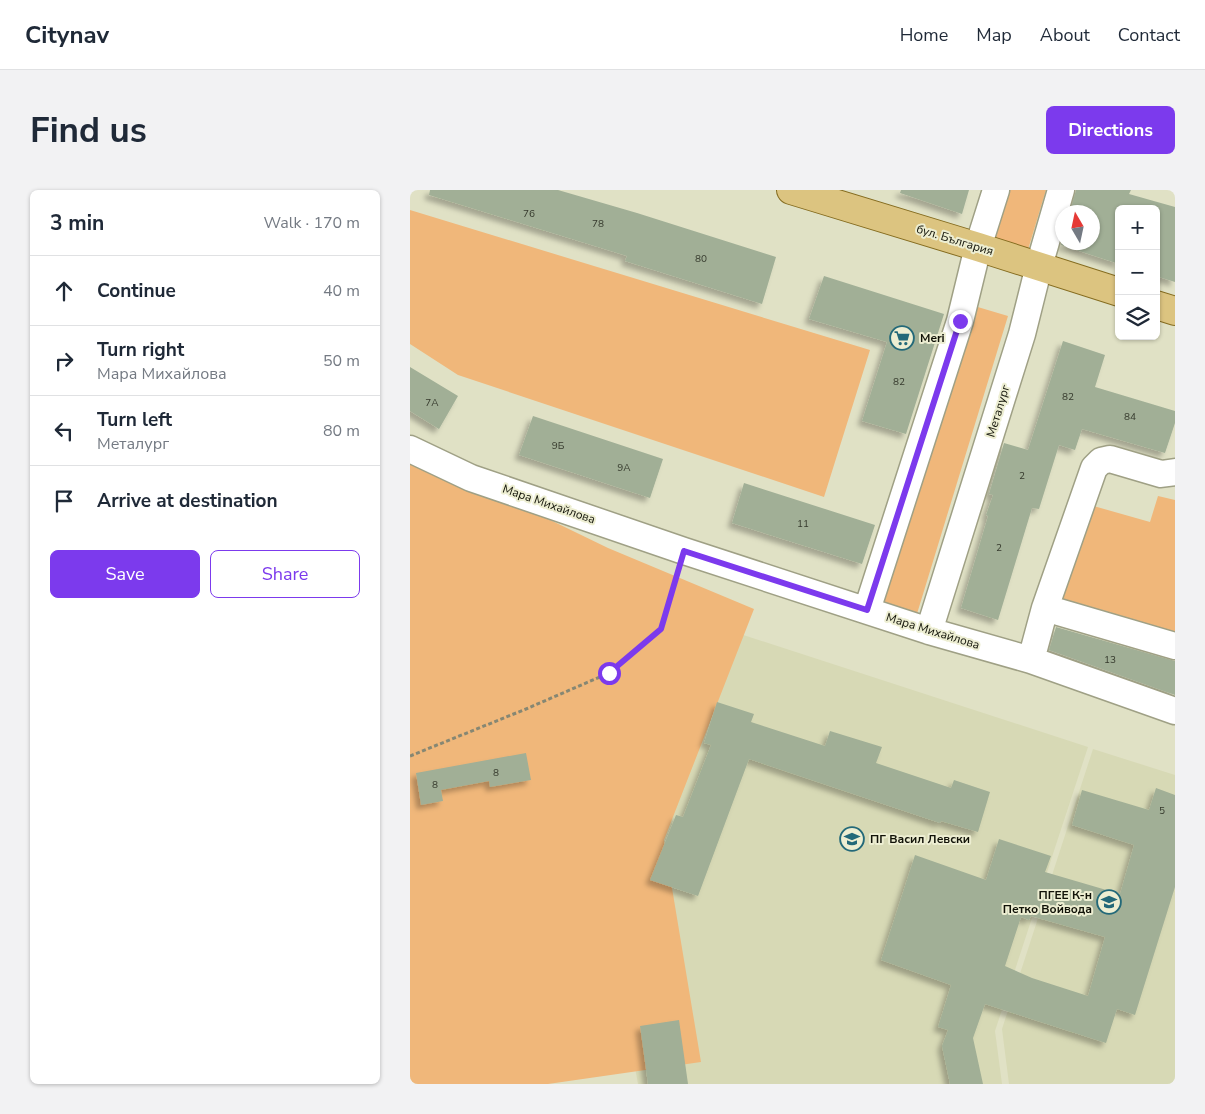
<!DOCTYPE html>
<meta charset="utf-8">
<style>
body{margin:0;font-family:"Nunito Sans",sans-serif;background:#f2f2f3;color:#1f2937}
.controls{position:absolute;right:15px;top:15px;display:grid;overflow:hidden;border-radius:8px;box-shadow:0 1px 4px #0004}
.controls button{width:45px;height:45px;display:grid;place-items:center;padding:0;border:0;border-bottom:1px solid #e0e1e3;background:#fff;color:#1f2937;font:25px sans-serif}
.compass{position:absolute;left:645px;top:15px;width:45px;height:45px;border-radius:50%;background:#fff;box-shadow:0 1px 4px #0004;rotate:351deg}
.stop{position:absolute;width:15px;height:15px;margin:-11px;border:4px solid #7c3aed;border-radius:50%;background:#fff}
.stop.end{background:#7c3aed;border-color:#fff;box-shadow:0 1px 5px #0008}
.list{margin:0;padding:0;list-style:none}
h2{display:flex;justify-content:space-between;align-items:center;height:65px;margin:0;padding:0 20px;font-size:21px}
h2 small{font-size:16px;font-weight:400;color:#747a83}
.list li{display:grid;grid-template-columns:32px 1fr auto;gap:15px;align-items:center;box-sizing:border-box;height:70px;padding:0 20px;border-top:1px solid #e0e1e3}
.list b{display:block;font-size:19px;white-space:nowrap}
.list p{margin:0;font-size:16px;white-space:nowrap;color:#747a83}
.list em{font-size:16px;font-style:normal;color:#747a83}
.actions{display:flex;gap:10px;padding:15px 20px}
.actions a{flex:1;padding:11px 0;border:1px solid #7c3aed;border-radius:8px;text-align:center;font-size:18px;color:#7c3aed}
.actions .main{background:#7c3aed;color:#fff}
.icon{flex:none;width:28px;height:28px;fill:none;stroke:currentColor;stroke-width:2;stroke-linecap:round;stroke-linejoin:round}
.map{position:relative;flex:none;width:765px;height:894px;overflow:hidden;border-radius:8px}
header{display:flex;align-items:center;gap:30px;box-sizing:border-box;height:70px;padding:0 25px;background:#fff;border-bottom:1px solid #e0e1e3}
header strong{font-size:24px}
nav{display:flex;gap:28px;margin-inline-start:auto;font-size:18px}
.intro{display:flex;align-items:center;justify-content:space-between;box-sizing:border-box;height:120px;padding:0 30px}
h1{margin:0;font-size:35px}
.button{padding:12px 22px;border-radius:8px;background:#7c3aed;color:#fff;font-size:18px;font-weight:700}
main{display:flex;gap:30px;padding:0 30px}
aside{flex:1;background:#fff;border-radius:8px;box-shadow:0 1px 4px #0004}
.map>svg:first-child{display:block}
.built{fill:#d7d9b5}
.green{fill:#f0b77a}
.building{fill:#a1af96;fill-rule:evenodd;filter:url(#shadow)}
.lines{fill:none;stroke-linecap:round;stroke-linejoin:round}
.minor-casing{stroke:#9fa085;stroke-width:29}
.major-casing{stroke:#856c1f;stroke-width:30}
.path{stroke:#868773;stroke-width:3;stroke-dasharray:4 2.5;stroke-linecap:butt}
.minor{stroke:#fff;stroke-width:26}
.major{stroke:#dcc480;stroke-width:28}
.route{stroke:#7c3aed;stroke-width:6}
.labels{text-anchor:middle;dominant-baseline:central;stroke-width:4;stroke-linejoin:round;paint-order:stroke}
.number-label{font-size:10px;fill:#35392c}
.street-label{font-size:12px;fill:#111208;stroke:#edeed2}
.poi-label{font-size:12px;font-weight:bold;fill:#111208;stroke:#edeed2;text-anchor:start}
</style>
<header>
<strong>Citynav</strong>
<nav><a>Home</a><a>Map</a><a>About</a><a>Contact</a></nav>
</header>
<div class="intro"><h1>Find us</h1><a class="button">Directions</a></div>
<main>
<aside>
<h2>3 min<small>Walk · 170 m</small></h2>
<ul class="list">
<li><svg class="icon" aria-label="ahead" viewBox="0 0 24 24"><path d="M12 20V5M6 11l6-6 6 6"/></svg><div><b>Continue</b></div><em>40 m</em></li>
<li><svg class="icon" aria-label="right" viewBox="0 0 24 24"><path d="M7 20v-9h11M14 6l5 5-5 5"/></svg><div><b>Turn right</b><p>Мара Михайлова</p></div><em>50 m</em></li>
<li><svg class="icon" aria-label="left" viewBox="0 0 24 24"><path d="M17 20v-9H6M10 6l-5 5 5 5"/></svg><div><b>Turn left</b><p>Металург</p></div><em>80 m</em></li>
<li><svg class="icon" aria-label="arrive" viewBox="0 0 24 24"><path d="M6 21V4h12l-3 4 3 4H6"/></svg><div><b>Arrive at destination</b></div></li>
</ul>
<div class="actions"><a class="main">Save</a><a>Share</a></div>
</aside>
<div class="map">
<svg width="765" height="894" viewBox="0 0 765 894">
<defs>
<filter id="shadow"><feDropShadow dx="-4.5" dy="4.5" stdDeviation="2.5" flood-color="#0004"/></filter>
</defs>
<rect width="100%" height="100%" fill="#e0e1c5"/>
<path class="built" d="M318,440l360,117 -93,284 7,53h-364l-27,-153z
M683,559l82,26v309h-166l-7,-55z"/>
<path class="green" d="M599,0h37l-19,63 -34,-10z
M0,20l460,140 -46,147 -366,-122 -48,-31z
M561,115l37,11 -92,301 -36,-11z
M0,262l198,96 146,61 -90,231 37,222 -153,22h-138z
M748,306l17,4v139l-121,-35 29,-101 67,19z"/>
<path class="building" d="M20,0h128l79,23 139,44 -14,47 -137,-43 2,-5 -198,-61z
M491,0h68l-7,24 -62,-21z
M666,0h55l-2,4 46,13v75l-19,-6v-67h-37v55l-58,-19 1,-6v3h30v-30h-22z
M414,86l120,38 -38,120 -44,-13 25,-79 -78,-23z
M653,151l42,14 -10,32 80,24v12l-10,30 -83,-24 -7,21 -16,-5 -20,64 -7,-1 -34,112 -37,-12 27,-92 -2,-1 7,-20 -4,-1 15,-51 24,7z
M0,177l48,29 -19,33 -29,-18z
M123,226l130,43 -13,39 -131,-43z
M334,293l131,42 -13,39 -130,-41z
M646,437l119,34v34l-126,-45z
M307,512l37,12 -3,8 74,24 5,-15 52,16 -6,16 75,25 3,-8 36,12 -12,40 -37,-11 -1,2 -191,-64 -51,137 -48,-16 26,-65 7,2 28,-72 -7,-2z
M116,563l5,27 -41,7 -1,-6 -48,9 2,11 -22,4 -5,-32z
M746,598l19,7v92l-40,128 -18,-6 -11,34 -121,-39 -12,34 10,46h-33l-8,-38 6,-16 -10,-3 13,-42 -70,-25 34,-105 71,25 13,-41 52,17 -6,16 75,22 14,-49 -62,-20 10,-35 67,20zM621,726l74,21 -17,59 -56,-18 -27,-12 16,-49 8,3z
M269,830l9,64h-40l-8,-58z"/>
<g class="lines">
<g class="minor-casing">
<path id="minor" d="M0,259l61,29 213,73 245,80 102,29 144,51
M635,418l130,38
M457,420l93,-289 18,-74 18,-57
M519,441l93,-297 17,-68 22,-76
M621,470l14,-52 49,-140 7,-7 9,-2 51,15 14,-2"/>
</g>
<g class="major-casing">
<path id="major" d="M381,0l187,57 141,45
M746,115l19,6"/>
</g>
<path class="path" d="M0,566l116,-47 83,-36 52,-44 16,-53"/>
<use href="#minor" class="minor"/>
<use href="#major" class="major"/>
</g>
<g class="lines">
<path class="route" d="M199,483l52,-44 23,-78 183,59 93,-289"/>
</g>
<defs>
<g id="supermarket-ring" transform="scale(1.25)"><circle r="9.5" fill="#edeed2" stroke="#236979" stroke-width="1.5"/><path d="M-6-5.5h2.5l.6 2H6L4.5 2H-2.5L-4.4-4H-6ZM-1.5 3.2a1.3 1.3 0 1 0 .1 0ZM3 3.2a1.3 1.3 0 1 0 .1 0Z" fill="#236979"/></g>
<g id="school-ring" transform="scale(1.25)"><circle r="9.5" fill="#edeed2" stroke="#236979" stroke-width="1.5"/><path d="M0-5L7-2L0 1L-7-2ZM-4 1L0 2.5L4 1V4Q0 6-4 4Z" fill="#236979"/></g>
</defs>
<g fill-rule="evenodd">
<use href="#supermarket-ring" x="492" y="148"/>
<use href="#school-ring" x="442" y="649"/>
<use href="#school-ring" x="699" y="712"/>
</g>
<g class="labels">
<g class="number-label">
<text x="119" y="24">76</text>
<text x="188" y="34">78</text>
<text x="291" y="69">80</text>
<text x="489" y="192">82</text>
<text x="658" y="207">82</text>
<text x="22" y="213">7А</text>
<text x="720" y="227">84</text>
<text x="148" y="256">9Б</text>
<text x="214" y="278">9А</text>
<text x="612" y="286">2</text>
<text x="393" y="334">11</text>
<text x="589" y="358">2</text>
<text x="700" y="470">13</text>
<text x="86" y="583">8</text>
<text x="25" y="595">8</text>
<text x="752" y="621">5</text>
</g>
<g class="street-label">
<text transform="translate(545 50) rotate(17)">бул. България</text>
<text transform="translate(588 221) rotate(-73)">Металург</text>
<text transform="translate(139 314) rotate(19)">Мара Михайлова</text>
<text transform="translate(523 441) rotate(17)">Мара Михайлова</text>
</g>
<g class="poi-label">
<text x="510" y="148">Meri</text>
<text x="460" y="649">ПГ Васил Левски</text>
<text x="682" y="705" text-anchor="end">ПГЕЕ К-н<tspan x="682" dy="14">Петко Войвода</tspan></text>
</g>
</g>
</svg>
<div class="controls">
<button>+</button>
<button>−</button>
<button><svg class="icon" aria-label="layers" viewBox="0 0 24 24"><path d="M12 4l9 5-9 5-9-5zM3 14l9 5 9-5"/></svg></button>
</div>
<svg class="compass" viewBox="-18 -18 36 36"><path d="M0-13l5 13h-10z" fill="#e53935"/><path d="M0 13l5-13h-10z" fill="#747a83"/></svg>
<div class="stop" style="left:199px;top:483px"></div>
<div class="stop end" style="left:550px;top:131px"></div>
</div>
</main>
